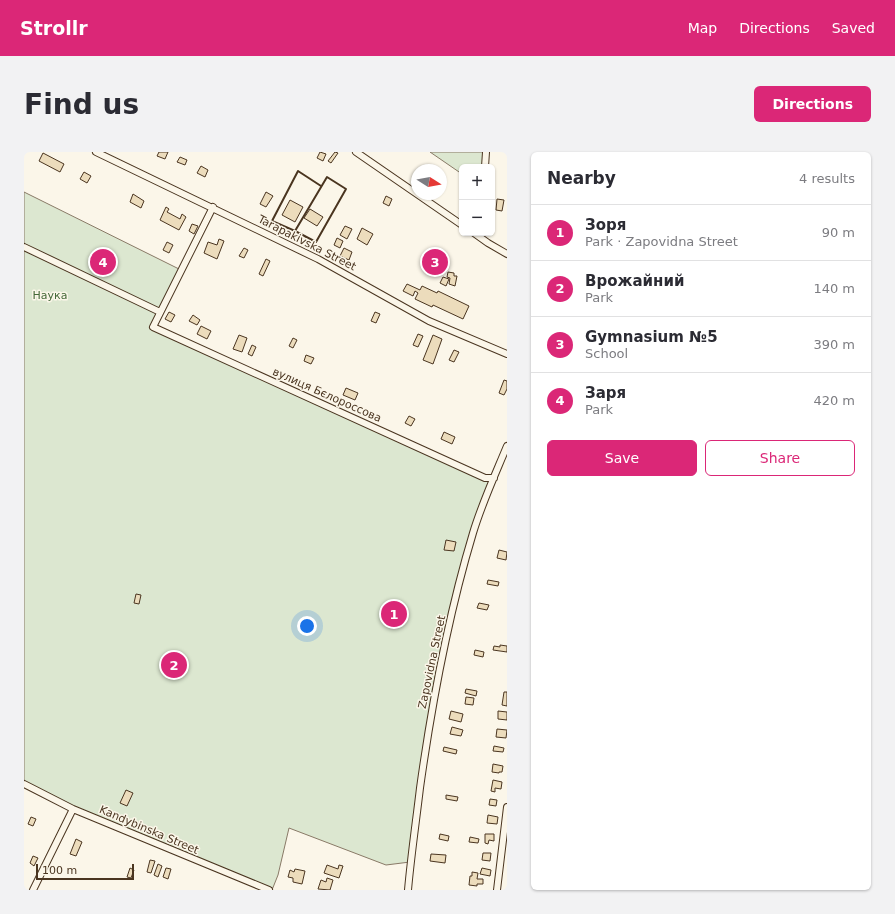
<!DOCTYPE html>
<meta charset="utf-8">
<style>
body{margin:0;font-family:"DejaVu Sans",sans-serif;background:#f2f2f3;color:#2b2b33}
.controls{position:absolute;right:12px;top:12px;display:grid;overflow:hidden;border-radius:6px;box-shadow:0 1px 3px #0004}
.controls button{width:36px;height:36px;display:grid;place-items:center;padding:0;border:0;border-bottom:1px solid #e1e1e2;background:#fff;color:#2b2b33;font:20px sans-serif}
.compass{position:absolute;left:387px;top:12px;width:36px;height:36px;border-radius:50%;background:#fff;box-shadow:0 1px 3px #0004;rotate:101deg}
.scale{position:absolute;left:12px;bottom:10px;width:98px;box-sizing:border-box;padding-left:4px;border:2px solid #4a3520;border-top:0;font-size:11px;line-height:14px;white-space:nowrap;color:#4a3520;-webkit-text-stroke:3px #fbf6e9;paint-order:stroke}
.you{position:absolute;left:283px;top:474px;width:14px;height:14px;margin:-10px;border:3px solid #fff;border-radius:50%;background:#1a73e8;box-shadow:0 0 0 6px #1a73e833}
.badge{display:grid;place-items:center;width:26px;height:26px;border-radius:50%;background:#db2777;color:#fff;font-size:13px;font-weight:700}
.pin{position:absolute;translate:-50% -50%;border:2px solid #fff;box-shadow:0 1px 4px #0006}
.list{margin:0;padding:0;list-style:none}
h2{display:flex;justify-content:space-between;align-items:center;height:52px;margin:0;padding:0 16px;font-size:17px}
h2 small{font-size:13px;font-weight:400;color:#7c7c81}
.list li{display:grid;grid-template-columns:26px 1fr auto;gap:12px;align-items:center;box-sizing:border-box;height:56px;padding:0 16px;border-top:1px solid #e1e1e2}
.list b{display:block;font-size:15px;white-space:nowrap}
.list p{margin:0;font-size:13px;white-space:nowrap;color:#7c7c81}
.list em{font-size:13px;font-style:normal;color:#7c7c81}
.actions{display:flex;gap:8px;padding:12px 16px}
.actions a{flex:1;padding:9px 0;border:1px solid #db2777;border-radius:6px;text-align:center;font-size:14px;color:#db2777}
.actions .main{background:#db2777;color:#fff}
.map{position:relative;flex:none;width:483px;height:738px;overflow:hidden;border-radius:6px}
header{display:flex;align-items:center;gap:24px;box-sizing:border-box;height:56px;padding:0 20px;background:#db2777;color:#fff}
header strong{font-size:19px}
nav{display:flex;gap:22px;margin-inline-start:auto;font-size:14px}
.intro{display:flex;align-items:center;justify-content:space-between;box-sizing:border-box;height:96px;padding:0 24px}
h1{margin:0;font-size:28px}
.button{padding:10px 18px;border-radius:6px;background:#db2777;color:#fff;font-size:14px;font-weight:700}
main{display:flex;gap:24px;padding:0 24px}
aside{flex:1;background:#fff;border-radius:6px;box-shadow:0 1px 3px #0004}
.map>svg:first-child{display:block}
.green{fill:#dce7d0;stroke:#887966}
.building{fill:#ecdcbc;stroke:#4a3520}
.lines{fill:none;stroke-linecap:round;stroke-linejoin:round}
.street-casing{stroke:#4a3520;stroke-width:8}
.street{stroke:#fbf6e9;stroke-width:6}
.wall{stroke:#4a3520;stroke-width:2}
.labels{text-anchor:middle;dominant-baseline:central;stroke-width:3;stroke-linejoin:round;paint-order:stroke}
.street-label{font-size:11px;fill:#4a3520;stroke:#fbf6e9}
.park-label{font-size:11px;fill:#436837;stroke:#fbf6e9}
</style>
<header>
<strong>Strollr</strong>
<nav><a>Map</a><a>Directions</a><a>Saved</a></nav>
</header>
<div class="intro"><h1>Find us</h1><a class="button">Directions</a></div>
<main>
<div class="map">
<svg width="483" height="738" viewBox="0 0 483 738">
<rect width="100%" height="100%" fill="#fbf6e9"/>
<path class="green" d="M406,0h56l-1,15h-23v7z
M0,40l157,78 -29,56 333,152h9l-10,24 -42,153 -32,207 -24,3 -97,-37 -11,47 -6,15h-3l-196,-81 -49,-25z"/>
<path class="building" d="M135,0h9l-3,7 -8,-3z
M296,0l6,2 -3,7 -6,-3z
M311,0l3,1 -7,10 -3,-2z
M19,1l21,11 -4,8 -21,-11z
M156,5l7,3 -2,5 -8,-3z
M177,14l7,4 -3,7 -8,-4z
M60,20l7,4 -4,7 -7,-4z
M242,40l7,4 -7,11 -6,-3z
M109,42l11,7 -3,7 -11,-6z
M362,44l6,3 -3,7 -6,-3z
M473,47l7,1 -2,11 -6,-1z
M266,48l13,7 -8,15 -13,-7z
M142,55l3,2 -2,3 13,7 2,-5 4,3 -7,13 -19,-10z
M286,57l13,8 -6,9 -13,-8z
M168,72l6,2 -4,8 -5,-3z
M321,74l7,3 -5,10 -7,-4z
M338,76l11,6 -6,11 -10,-6z
M313,86l6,3 -3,7 -6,-3z
M195,87l5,2 -7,18 -13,-6 4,-11 9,3z
M143,90l6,3 -4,8 -6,-3z
M220,96l4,2 -4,8 -5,-2z
M320,96l8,4 -3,8 -9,-4z
M242,107l4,2 -7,15 -4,-2z
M424,120l6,1v3h3l-2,10 -6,-2 1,-6 -3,-1z
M419,125l6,2 -3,7 -6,-3z
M383,132l13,6 2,-4 15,7 1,-2 31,15 -6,13 -30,-14 -1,2 -17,-8 3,-6 -3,-2 -2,5 -10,-5z
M145,160l6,3 -4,7 -6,-3z
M351,160l5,2 -4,9 -5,-2z
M169,163l7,5 -3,5 -8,-4z
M177,174l10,5 -4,8 -10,-5z
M394,182l5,2 -5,11 -5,-2z
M215,183l8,3 -5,14 -9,-3z
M409,183l9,4 -9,25 -10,-4z
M269,186l4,2 -4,8 -4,-2z
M228,193l4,2 -4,9 -4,-2z
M430,198l5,2 -5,10 -5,-2z
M282,203l8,3 -3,6 -7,-3z
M480,228l3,1v8l-3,6 -5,-2z
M322,236l12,5 -3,7 -12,-5z
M385,264l6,3 -4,7 -6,-3z
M420,280l11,5 -3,7 -11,-5z
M422,388l10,2 -2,9 -10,-1z
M475,398l8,2 -1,8 -9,-2z
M464,428l11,2 -1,4 -11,-2z
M112,442l5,1 -2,9 -5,-1z
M455,451l10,2 -2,5 -10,-2z
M476,493l7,1v6l-14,-2 1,-4 6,1z
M451,498l9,2 -1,5 -9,-2z
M442,537l11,2 -1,5 -11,-3z
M480,540h3v14l-5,-1z
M442,545l8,1 -1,7 -8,-1z
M427,559l12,3 -2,8 -12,-3z
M474,559l9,1v8l-9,-1z
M428,575l11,3 -2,6 -11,-2z
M473,577l10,1 -1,8 -10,-1z
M470,594l10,2 -1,4 -10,-1z
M420,595l13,3 -1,4 -13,-3z
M469,612l10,2 -1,6h-3v1l-7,-1z
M469,628l9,2 -1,7 -6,-1v4l-4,-1z
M102,638l7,3 -6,13 -7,-3z
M422,643l12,2 -1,4 -11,-2z
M466,647l7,1 -1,6 -7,-1z
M464,663l10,2 -1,7 -10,-1z
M7,665l5,2 -3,7 -5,-2z
M416,682l9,2 -1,5 -9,-2z
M461,682h9v7l-5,-1 -1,4 -3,-1z
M446,685l9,2 -1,4 -9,-1z
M52,687l6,3 -6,14 -6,-2z
M459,701h8l-1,8 -8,-1z
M407,702l15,1 -1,8 -15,-2z
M9,704l5,2 -4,8 -4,-3z
M126,708l5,1 -4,12 -4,-1z
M134,712l4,2 -4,11 -4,-2z
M303,713l11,4 1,-4 4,1 -4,12 -15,-5z
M106,716l4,2 -3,8 -4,-1z
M142,716l5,1 -3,10 -5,-2z
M458,716l9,2 -1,6 -10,-2z
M271,717l10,2 -3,13 -9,-2v-4l-5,-1 2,-7 4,2z
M448,720l6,1 -1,6h6v5h-6v2l-8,-1 1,-9h2z
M303,726l6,2 -3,10 -12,-1 3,-9 5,2z"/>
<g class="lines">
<g class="street-casing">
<path id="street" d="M72,0l222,107 111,62 78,33
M332,0l106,73
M461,15l1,-15
M189,55l-60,120 332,151h9
M450,81l14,10 19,11
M0,95l136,65
M0,632l49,25 196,81
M9,738l40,-81
M384,738c3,-34 8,-68 12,-102 12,-86 28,-172 53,-255 9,-30 22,-58 34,-87
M473,738l10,-83"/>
</g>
<use href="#street" class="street"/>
<path class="wall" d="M303,25l19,12 -30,53 -21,-11z
M271,79l-23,-10 26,-50 23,15"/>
</g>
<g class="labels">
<g class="street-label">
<text transform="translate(283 91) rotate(27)">Tarapakivska Street</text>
<text transform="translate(303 243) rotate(24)">вулиця Бєлороссова</text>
<text transform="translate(408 510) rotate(-78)">Zapovidna Street</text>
<text transform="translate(125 678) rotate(23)">Kandybinska Street</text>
</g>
<g class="park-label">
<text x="26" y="143">Наука</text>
</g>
</g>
</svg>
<div class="controls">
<button>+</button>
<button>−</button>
</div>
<svg class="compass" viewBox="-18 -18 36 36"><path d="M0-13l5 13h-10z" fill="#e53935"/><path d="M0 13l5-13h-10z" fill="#7c7c81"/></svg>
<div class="scale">100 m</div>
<div class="you"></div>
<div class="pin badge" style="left:370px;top:462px">1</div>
<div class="pin badge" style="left:150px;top:513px">2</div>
<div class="pin badge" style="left:411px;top:110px">3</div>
<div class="pin badge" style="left:79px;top:110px">4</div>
</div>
<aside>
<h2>Nearby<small>4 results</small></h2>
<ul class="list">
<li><span class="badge">1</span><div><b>Зоря</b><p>Park · Zapovidna Street</p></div><em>90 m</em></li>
<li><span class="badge">2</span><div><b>Врожайний</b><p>Park</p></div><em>140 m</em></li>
<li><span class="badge">3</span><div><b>Gymnasium №5</b><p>School</p></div><em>390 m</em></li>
<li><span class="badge">4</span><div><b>Заря</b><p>Park</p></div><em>420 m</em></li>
</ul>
<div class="actions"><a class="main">Save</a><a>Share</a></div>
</aside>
</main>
